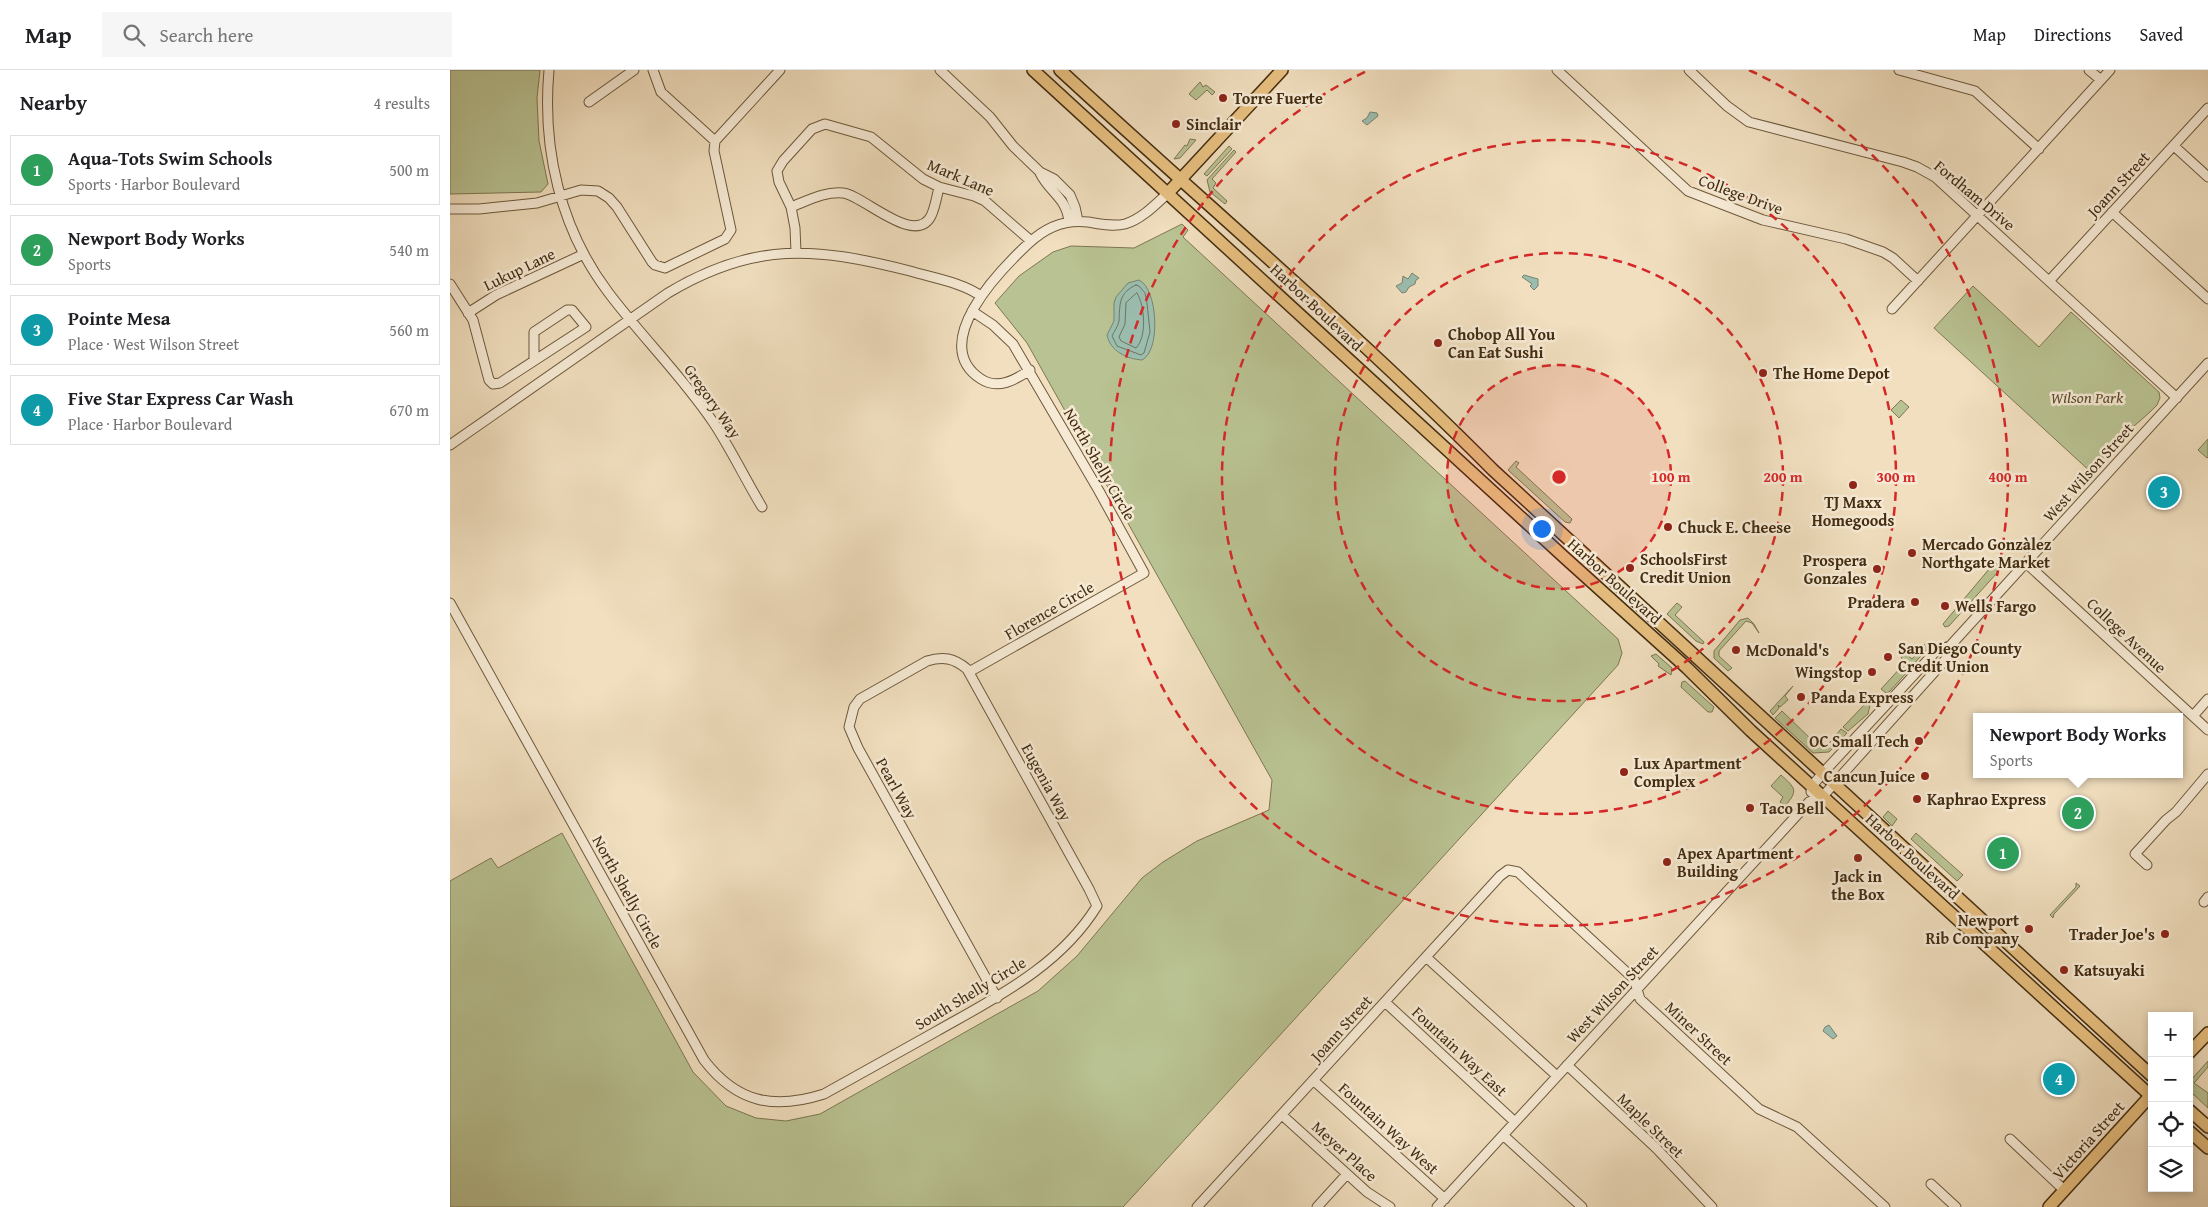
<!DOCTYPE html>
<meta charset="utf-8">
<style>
body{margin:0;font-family:"Gentium Book Plus",serif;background:#f6f6f6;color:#202124}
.controls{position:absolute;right:15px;bottom:15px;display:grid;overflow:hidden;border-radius:0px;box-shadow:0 2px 8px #0003}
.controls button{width:45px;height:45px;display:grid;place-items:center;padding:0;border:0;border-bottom:1px solid #e0e0e0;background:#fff;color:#202124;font:25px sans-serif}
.you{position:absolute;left:1091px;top:458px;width:18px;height:18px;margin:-12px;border:4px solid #fff;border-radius:50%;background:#1a73e8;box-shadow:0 0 0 8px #1a73e833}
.badge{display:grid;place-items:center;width:32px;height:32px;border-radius:50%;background:#8f2418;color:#fff;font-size:16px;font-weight:700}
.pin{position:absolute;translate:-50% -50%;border:2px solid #fff;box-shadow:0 1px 5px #0006}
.popup{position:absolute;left:1523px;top:643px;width:210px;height:65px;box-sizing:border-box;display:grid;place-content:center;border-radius:0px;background:#fff;filter:drop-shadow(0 1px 4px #0005);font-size:16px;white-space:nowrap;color:#757577}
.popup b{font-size:19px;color:#202124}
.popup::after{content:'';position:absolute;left:50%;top:100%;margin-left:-10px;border:10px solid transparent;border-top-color:#fff}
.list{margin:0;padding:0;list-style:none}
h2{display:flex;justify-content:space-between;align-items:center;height:65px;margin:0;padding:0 20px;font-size:21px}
h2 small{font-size:16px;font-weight:400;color:#757577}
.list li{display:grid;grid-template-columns:32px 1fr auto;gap:15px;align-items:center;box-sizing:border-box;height:70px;margin:0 10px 10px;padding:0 10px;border:1px solid #e0e0e0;border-radius:0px}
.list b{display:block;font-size:19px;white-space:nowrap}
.list p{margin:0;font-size:16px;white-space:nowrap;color:#757577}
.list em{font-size:16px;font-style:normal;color:#757577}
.icon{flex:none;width:28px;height:28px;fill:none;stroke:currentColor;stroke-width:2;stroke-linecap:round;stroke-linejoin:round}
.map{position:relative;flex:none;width:1758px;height:1137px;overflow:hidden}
header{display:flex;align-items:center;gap:30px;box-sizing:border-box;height:70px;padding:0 25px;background:#fff;border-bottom:1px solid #e0e0e0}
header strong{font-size:24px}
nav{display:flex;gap:28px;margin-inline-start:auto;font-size:18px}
.search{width:350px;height:45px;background:#f6f6f6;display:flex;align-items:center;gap:12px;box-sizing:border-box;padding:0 18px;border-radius:0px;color:#757577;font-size:19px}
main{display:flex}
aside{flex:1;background:#fff}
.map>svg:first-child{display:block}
.green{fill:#b9c292;stroke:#7e7752}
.water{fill:#9bbdae;stroke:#78836f}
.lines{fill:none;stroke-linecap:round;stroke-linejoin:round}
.shore{stroke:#6f7460;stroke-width:1}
.minor-casing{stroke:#6e593c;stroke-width:11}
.major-casing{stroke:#432c11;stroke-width:14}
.minor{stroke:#f6ead5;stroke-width:9}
.major{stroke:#e8c080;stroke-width:11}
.ring{fill:none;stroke:#d62828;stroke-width:2.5;stroke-dasharray:9 6}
.poi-dot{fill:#8f2418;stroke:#f6ead5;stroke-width:2}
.labels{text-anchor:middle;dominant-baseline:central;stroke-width:5;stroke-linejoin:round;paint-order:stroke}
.poi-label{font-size:16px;font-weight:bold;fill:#432c11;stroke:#f6ead5;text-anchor:start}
.street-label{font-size:16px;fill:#432c11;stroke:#f6ead5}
.park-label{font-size:16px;font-style:italic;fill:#5b4a2b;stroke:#f6ead5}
.centre{fill:#d62828;stroke:#f6ead5;stroke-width:2.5}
.ring-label{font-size:15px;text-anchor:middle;font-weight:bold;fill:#d62828;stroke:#f6ead5;stroke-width:5;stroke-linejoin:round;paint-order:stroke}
</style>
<header>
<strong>Map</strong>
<div class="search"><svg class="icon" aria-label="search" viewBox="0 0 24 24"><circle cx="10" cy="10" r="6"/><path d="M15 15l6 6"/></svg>Search here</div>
<nav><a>Map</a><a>Directions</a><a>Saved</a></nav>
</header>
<main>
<aside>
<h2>Nearby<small>4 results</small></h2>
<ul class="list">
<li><span class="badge" style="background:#2e9e5b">1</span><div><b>Aqua-Tots Swim Schools</b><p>Sports · Harbor Boulevard</p></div><em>500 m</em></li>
<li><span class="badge" style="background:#2e9e5b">2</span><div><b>Newport Body Works</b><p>Sports</p></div><em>540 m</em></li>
<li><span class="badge" style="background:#0f9aa8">3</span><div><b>Pointe Mesa</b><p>Place · West Wilson Street</p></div><em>560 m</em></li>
<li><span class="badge" style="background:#0f9aa8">4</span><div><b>Five Star Express Car Wash</b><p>Place · Harbor Boulevard</p></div><em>670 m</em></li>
</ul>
</aside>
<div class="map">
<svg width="1758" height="1137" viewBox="0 0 1758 1137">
<rect width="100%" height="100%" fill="#f1dfbf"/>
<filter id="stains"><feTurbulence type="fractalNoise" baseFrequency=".004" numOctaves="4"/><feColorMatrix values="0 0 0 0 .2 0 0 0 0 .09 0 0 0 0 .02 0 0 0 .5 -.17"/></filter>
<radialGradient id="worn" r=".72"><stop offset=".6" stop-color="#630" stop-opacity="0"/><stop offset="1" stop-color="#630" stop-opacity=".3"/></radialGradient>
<path class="green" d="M0,0h90l-3,28 2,43 9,43 -7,8 -91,2z
M750,12l3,5 3,-2 9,7 -3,3 -5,-5 -11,10 -7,-6z
M740,69l6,1 -16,18 -6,1 11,-14 2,1z
M779,76l3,3 -25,27 -3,-2z
M784,80l2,2 -24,27 4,4 -3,5 14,13 -2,3 -15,-12 -3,-12z
M732,154l6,6 -5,7 435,402 4,14 -4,12 -495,542h-673v-326l41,-23 7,10 64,-35 131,239 33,34 30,12 30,3 34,-7 218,-123 39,-35 65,-78 21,-16 34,-21 72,-31 3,-30 -245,-437 -32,-40 24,-27 34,-24 18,-6 63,2z
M1523,216l66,61 32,-35 88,80 1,6 -3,7c-13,14 -29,24 -40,39 -7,9 -12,25 -24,30l-159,-146z
M1451,330l8,7 -10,11 -8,-8z
M1758,369v18l-1,1 -9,-8z
M1066,391l3,2 -3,4 56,52 -2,4 -5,-1 -57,-52z
M1545,492l3,3 -1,8 -48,53 -4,1 -2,-3z
M1227,533l5,4 -7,8 29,27 -1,2 -7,-3 -29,-27z
M1298,548l6,6 5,9 -7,-10 -6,-2 -27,30v5l13,12 -4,3 -14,-13v-7l26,-31z
M1476,573l4,3 -19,21 -10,-9 4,-5 7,6z
M1206,584l16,14 -1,7 -13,-9 1,-2 -8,-8z
M1454,594l6,5 -21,23 -3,1 -5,-4z
M1235,611l29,26 -2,5h-4l-27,-25 1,-5z
M1343,616l-8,10 3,4 -8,7 -2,-2 1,3 -6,7 -3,-4z
M1417,632l3,3 -2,9 -20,17 -5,-4z
M1332,641l37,36h7l15,-18 6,4 -18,19 -16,1 -38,-35z
M1331,705c14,13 18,15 4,31l-5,-4 3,-5 -12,-11z
M1438,741l9,8 -5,7 -9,-9z
M1466,763l47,42 -6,6 -46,-42z
M1626,813l4,3 -26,28 -1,4 -3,-3 26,-28z
M1758,991v6l-14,16 14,10v15l-16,-15 -1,-13z"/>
<path class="water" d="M920,42l7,1 1,3 -11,9 -5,-4 5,-3z
M962,203l7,5 -3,2 -1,4 -6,3 -3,5 -4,1 -6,-7 6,-3 1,-7 5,3z
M1074,205l14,4v7l-4,4 -4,-4 2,-2 -10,-7z
M689,210c19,9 22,71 3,80 -15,-1 -32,-9 -35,-25l7,-14v-18l2,-6 12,-14z
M1379,955l8,11 -4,3 -10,-8 2,-4z"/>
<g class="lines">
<path class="shore" d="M686,215l3,1 6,7 2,10 3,29 -6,21 -3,2 -24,-9 -5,-10c2,-5 6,-9 7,-15 1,-16 -1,-28 17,-36z
M687,223c8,13 10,44 -1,55l-15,-7 -2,-4 6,-13 1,-21z"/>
<g class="minor-casing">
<path id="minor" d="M99,0c-7,79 11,158 59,222 33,44 74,84 105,130 18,27 32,57 49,85
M490,0l50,47 23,29 27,26 14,7 16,16 5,12 3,14
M1107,0l131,121 75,29 83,19 37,13 10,6 25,23
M1239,0l38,36 22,16 154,40 14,5 18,10 242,221
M1449,0l76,21 64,58
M1639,0l12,10
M139,32l45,-32
M265,71l65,-71
M1724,76l34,31
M590,103c10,20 27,25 29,49
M341,137c16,-6 34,-16 52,-14 20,2 72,54 88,23 4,-8 6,-20 8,-29
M0,139h29l58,-6 44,-13 17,1 11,7 8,9 35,55 3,3 10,3 60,-29 6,-9 -17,-79 1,-10 -54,-49 -8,-22
M1662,142l96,87
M346,182l-1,-24 -4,-21 -12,-25 -2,-11 6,-10 29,-32 13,-5 46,13 52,42 16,8 35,9 11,5 46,40
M1600,210l158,-172
M0,214l23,36 16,60 4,4 7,-1 86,-56 -14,-17h-5l-33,22v28
M1442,239l218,-239
M18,243l28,-18 88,-41
M580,300c-15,10 -32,20 -49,9 -54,-35 19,-109 48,-136 17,-16 36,-24 59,-21 12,2 25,5 37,2 17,-5 31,-20 43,-31
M0,375l218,-152c86,-52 148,-46 242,-22 23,7 51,11 71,25
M1576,493l182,167
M0,533l254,457c33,43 70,50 120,34 38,-21 76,-42 113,-63 60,-34 123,-65 160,-125l-8,-17 -122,-220c-13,-11 -24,-13 -40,-8l-67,38 -6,8 -5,20 9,21 139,250
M519,602l175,-99 -45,-82 -86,-147 -20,-19 -21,-14
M1743,646l15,-17
M1361,722l1,-6 10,-12 115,-124 13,-4
M1697,795l-12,-11 31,-34 10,-8 32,-38
M1754,832l4,-5
M976,887l131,119
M935,932l130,120
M1117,995l89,83 56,59
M863,1010l132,119
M832,1045l85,77 23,15
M1053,1065l79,72
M1560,1069l54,51
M1481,1114l25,23
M747,1137l303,-331 8,-6 10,2 116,107 6,20 119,110 38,18 88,80
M867,1137l30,-33
M987,1137l372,-405 14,-6 123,-137 4,-13 258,-283"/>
</g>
<g class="major-casing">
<path id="major" d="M583,0l531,487 123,111 64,63 401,366
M610,0c144,133 295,261 433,400l659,606
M718,123l114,-123
M1739,983l19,-20
M1739,1040l19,17
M1739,1061l19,17
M1599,1137l103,-113"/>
</g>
<use href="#minor" class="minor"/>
<use href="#major" class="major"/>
</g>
<circle cx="1109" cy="407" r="112" fill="#d62828" fill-opacity=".12"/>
<g class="ring">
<circle cx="1109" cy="407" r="112"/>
<circle cx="1109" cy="407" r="224"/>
<circle cx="1109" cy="407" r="337"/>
<path d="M1299 0A449 449 0 1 1 919 0"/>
</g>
<g class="poi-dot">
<circle cx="773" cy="28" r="5"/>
<circle cx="726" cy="54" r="5"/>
<circle cx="988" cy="273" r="5"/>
<circle cx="1313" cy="303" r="5"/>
<circle cx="1403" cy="415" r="5"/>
<circle cx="1218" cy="457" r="5"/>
<circle cx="1462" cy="483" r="5"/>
<circle cx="1180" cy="498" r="5"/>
<circle cx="1427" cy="499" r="5"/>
<circle cx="1465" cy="532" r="5"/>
<circle cx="1495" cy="536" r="5"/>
<circle cx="1286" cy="580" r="5"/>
<circle cx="1438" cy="587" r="5"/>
<circle cx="1422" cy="602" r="5"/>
<circle cx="1351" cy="627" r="5"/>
<circle cx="1469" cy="671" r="5"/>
<circle cx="1174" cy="702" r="5"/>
<circle cx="1475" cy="706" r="5"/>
<circle cx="1467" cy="729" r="5"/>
<circle cx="1300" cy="738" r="5"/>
<circle cx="1408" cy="788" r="5"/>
<circle cx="1217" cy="792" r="5"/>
<circle cx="1579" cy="859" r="5"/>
<circle cx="1715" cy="864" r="5"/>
<circle cx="1614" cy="900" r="5"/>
</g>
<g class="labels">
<g class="poi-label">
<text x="783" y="28">Torre Fuerte</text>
<text x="736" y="54">Sinclair</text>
<text x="998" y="264">Chobop All You<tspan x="998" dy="18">Can Eat Sushi</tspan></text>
<text x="1323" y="303">The Home Depot</text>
<text x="1403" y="432" text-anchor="middle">TJ Maxx<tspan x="1403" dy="18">Homegoods</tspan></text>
<text x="1228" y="457">Chuck E. Cheese</text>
<text x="1472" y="474">Mercado Gonzàlez<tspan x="1472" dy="18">Northgate Market</tspan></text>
<text x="1190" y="489">SchoolsFirst<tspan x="1190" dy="18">Credit Union</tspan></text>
<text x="1417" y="490" text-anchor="end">Prospera<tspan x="1417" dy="18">Gonzales</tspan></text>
<text x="1455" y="532" text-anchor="end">Pradera</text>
<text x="1505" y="536">Wells Fargo</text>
<text x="1448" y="578">San Diego County<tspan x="1448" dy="18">Credit Union</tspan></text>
<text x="1296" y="580">McDonald's</text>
<text x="1412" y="602" text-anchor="end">Wingstop</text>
<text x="1361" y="627">Panda Express</text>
<text x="1459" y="671" text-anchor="end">OC Small Tech</text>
<text x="1184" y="693">Lux Apartment<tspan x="1184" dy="18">Complex</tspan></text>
<text x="1465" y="706" text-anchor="end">Cancun Juice</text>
<text x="1477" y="729">Kaphrao Express</text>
<text x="1310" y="738">Taco Bell</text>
<text x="1227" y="783">Apex Apartment<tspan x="1227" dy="18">Building</tspan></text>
<text x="1408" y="806" text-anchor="middle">Jack in<tspan x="1408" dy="18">the Box</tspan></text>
<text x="1569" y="850" text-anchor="end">Newport<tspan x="1569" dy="18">Rib Company</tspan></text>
<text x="1705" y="864" text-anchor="end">Trader Joe's</text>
<text x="1624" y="900">Katsuyaki</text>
</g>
<g class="street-label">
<text transform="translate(511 107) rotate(23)">Mark Lane</text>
<text transform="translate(1668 114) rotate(-47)">Joann Street</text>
<text transform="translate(1291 124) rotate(20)">College Drive</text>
<text transform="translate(1525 125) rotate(40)">Fordham Drive</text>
<text transform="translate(69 199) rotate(-26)">Lukup Lane</text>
<text transform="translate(867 237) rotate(43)">Harbor Boulevard</text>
<text transform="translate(263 331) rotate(55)">Gregory Way</text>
<text transform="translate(650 394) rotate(60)">North Shelly Circle</text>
<text transform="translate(1638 402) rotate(-48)">West Wilson Street</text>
<text transform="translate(1165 511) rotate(42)">Harbor Boulevard</text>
<text transform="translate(599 540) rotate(-30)">Florence Circle</text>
<text transform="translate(1677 565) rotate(43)">College Avenue</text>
<text transform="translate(597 712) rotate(61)">Eugenia Way</text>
<text transform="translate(447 718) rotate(61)">Pearl Way</text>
<text transform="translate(1463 786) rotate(42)">Harbor Boulevard</text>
<text transform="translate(178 822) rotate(61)">North Shelly Circle</text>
<text transform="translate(520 923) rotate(-31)">South Shelly Circle</text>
<text transform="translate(1162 924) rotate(-47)">West Wilson Street</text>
<text transform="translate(891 958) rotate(-48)">Joann Street</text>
<text transform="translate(1249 963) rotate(43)">Miner Street</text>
<text transform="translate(1010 981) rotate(43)">Fountain Way East</text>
<text transform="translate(1201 1055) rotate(44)">Maple Street</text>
<text transform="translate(939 1058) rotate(42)">Fountain Way West</text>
<text transform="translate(1638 1070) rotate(-48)">Victoria Street</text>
<text transform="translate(895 1081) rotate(42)">Meyer Place</text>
</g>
<g class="park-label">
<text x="1637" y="327">Wilson Park</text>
</g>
</g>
<circle cx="1109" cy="407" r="8" class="centre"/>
<g class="ring-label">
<text x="1221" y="412">100 m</text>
<text x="1333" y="412">200 m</text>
<text x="1446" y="412">300 m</text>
<text x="1558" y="412">400 m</text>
</g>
<rect width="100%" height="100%" filter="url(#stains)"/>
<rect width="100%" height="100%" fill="url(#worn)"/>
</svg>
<div class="controls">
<button>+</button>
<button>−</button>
<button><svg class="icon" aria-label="locate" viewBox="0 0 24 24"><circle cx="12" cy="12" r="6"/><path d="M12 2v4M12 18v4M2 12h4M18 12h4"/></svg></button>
<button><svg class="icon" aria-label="layers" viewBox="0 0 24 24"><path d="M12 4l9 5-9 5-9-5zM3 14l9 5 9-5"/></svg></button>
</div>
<div class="you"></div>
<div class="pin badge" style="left:1553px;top:783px;background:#2e9e5b">1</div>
<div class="pin badge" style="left:1628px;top:743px;background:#2e9e5b">2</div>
<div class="popup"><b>Newport Body Works</b>Sports</div>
<div class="pin badge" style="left:1714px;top:422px;background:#0f9aa8">3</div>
<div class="pin badge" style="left:1609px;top:1009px;background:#0f9aa8">4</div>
</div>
</main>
